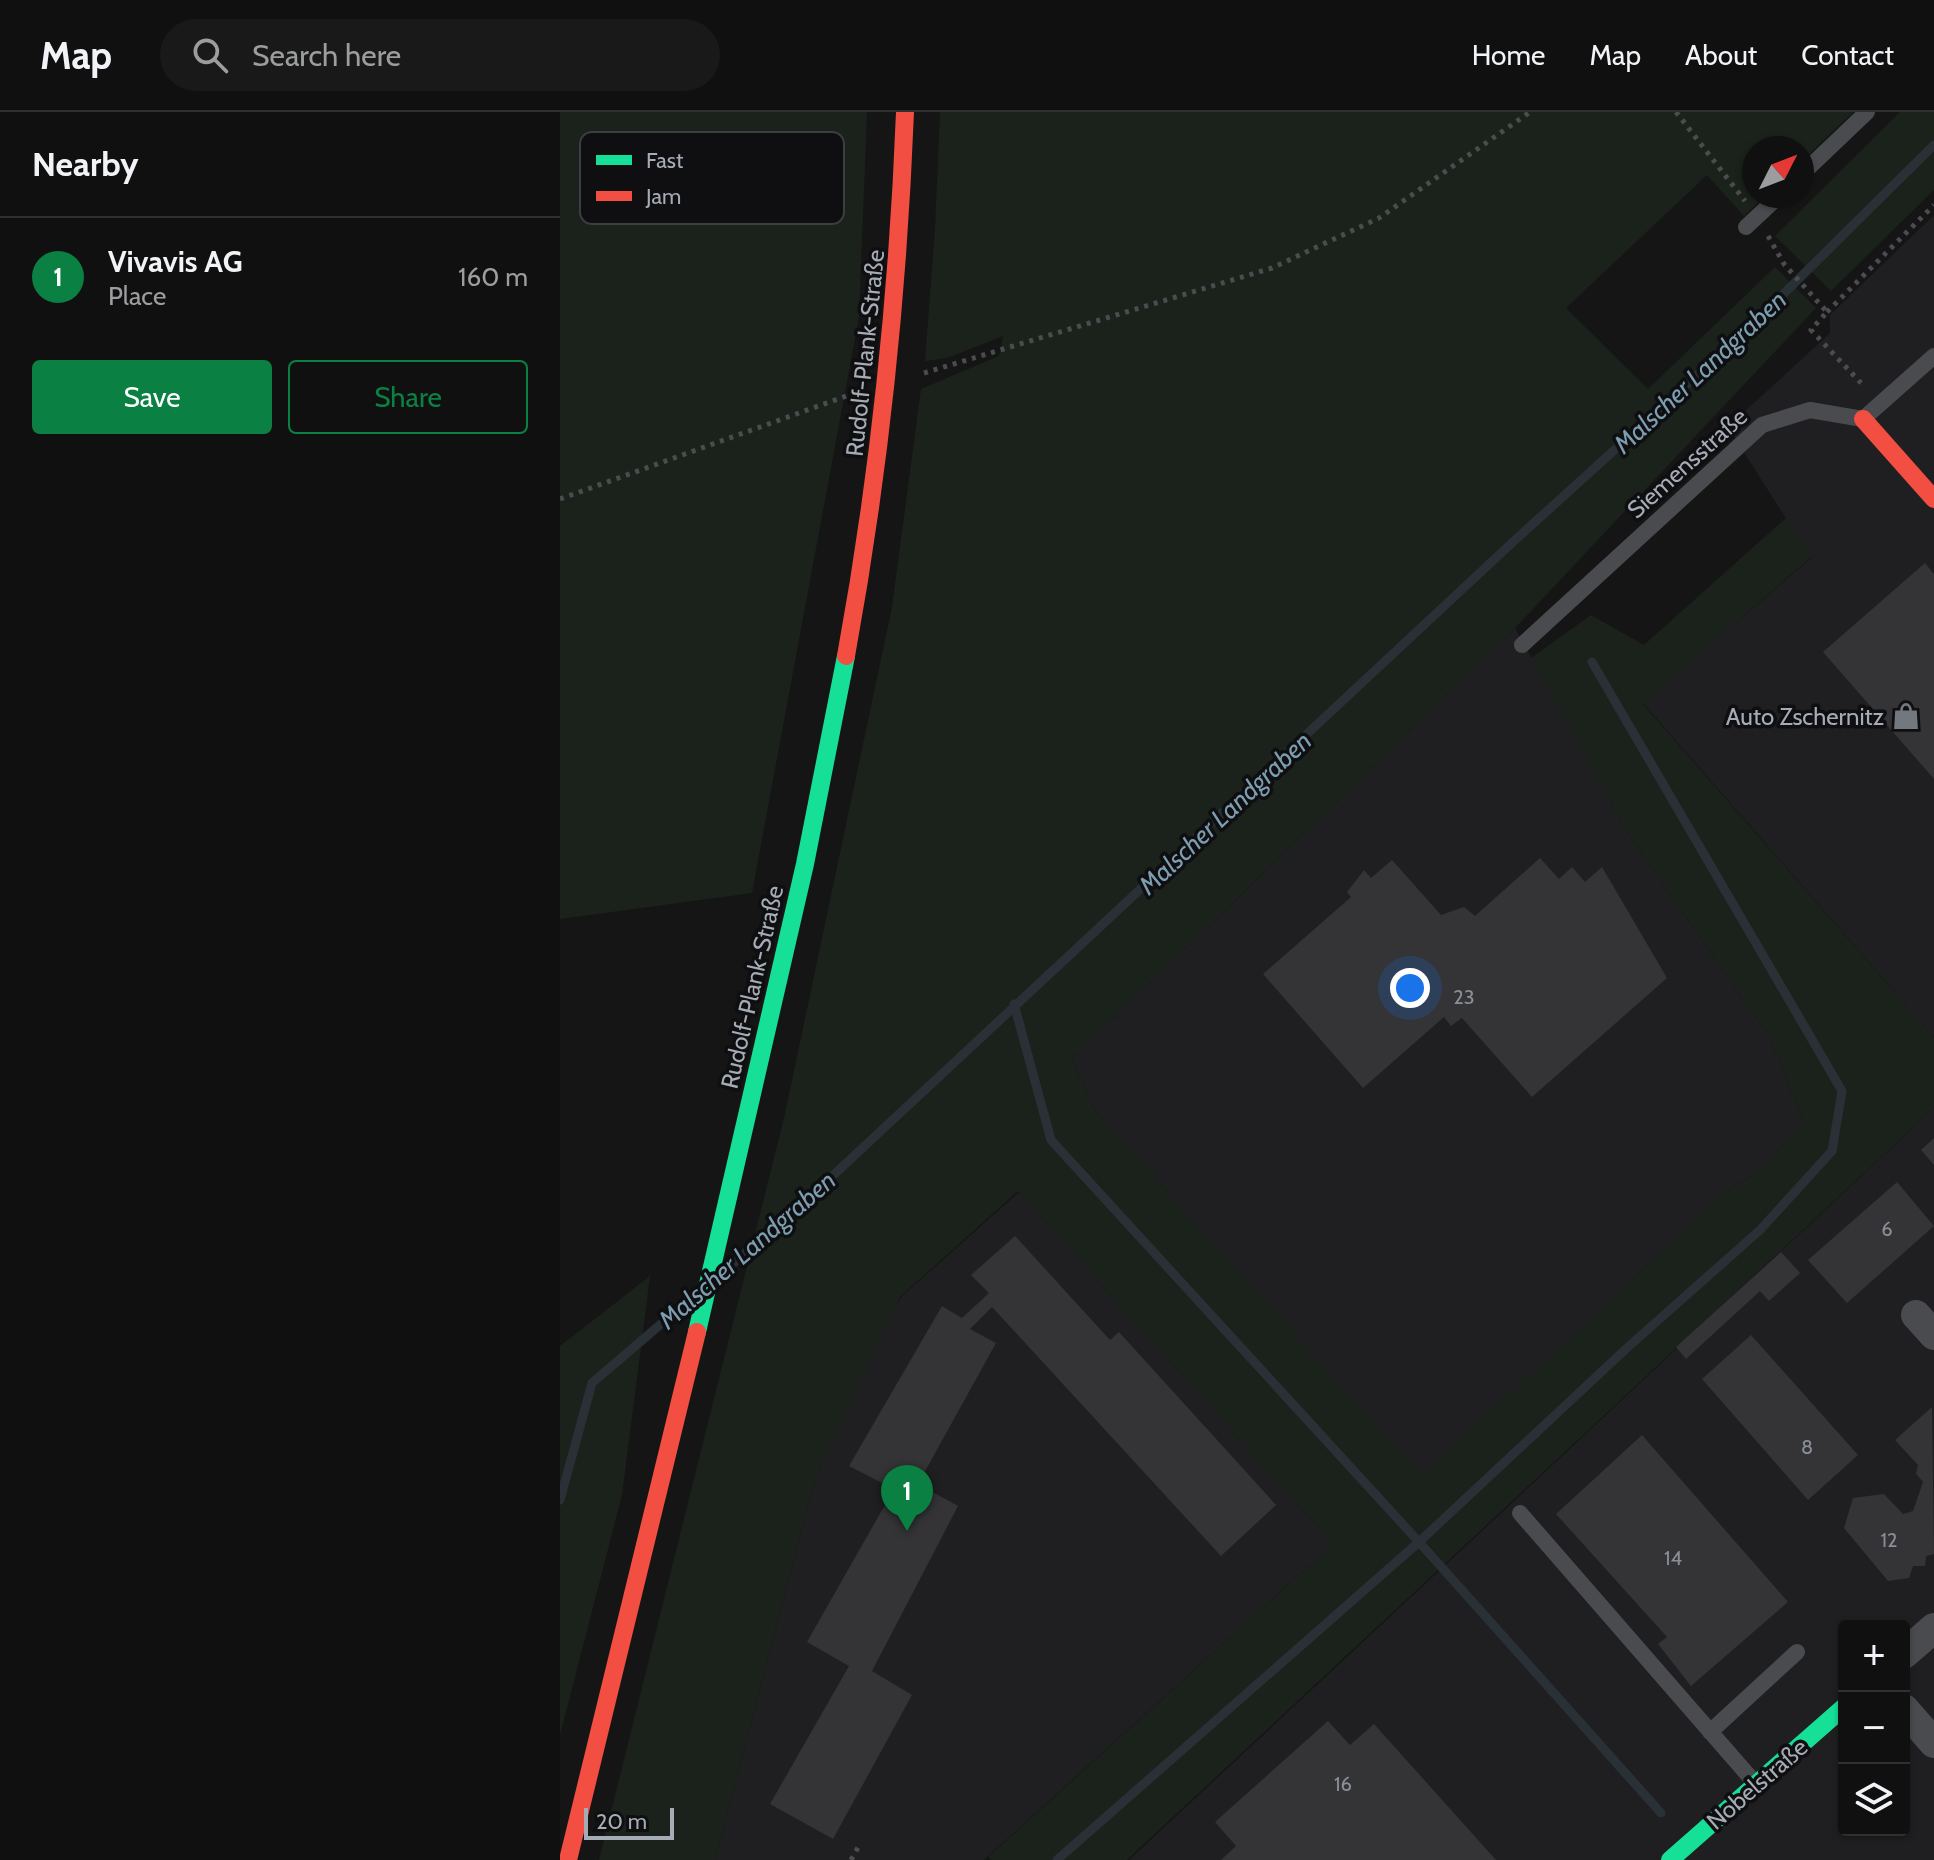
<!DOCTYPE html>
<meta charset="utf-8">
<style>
body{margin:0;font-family:Cabin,sans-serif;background:#191919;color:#f1f3f6}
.controls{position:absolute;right:24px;bottom:24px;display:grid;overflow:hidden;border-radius:8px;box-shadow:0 2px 6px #0004}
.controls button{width:72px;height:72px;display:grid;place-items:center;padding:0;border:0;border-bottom:2px solid #303030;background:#101010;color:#f1f3f6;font:40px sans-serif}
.compass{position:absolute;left:1182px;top:24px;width:72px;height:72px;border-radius:50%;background:#101010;box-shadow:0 2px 6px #0004;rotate:48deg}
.scale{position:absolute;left:24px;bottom:20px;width:90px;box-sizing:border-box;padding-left:8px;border:4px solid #a6acb6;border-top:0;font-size:22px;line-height:28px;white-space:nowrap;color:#a6acb6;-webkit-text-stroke:6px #0f0f11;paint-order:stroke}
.you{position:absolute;left:850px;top:876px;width:28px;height:28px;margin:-20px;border:6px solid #fff;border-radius:50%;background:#1a73e8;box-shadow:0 0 0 12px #1a73e833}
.badge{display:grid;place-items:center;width:52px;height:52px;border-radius:50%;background:#0b8043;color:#fff;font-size:26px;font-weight:700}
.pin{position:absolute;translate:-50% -66px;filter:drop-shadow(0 2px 4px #0008)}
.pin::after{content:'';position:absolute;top:42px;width:28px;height:24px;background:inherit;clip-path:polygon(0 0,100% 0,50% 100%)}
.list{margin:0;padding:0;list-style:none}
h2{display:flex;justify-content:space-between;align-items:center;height:104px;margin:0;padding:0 32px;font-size:34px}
h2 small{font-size:26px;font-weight:400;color:#9c9d9f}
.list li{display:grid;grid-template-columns:52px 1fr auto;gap:24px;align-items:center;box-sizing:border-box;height:120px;padding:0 32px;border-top:2px solid #303030}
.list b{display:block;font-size:30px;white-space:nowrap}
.list p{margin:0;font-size:26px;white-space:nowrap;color:#9c9d9f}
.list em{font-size:26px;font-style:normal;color:#9c9d9f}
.actions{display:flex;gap:16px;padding:24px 32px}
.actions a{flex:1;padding:18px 0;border:2px solid #0b8043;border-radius:8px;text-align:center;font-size:28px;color:#0b8043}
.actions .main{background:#0b8043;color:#fff}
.icon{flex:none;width:44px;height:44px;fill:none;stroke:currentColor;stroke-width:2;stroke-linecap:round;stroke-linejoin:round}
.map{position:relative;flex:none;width:1374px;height:1748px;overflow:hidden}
header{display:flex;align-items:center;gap:48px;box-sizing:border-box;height:112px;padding:0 40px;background:#101010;border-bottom:2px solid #303030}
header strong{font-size:38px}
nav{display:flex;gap:44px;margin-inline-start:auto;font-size:28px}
.search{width:560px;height:72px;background:#191919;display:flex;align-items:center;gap:20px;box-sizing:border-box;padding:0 28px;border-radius:44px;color:#9c9d9f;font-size:30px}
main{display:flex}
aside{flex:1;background:#101010}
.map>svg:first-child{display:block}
.built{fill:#1f1f21;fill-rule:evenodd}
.green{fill:#1b221c}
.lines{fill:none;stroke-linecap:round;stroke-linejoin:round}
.stream{stroke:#293137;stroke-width:9}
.building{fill:#343436}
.path{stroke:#4b4c50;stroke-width:5;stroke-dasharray:4 6;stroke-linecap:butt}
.lane{stroke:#494b4e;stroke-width:16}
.street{stroke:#494b4e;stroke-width:30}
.fast{stroke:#16e098;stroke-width:18}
.jam{stroke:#f24e42;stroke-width:18}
.labels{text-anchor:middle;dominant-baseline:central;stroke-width:7;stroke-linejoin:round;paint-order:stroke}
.number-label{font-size:20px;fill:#8a8e96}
.street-label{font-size:24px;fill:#a6acb6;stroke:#0f0f11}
.poi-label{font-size:24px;fill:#a6acb6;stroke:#0f0f11;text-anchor:end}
.water-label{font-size:26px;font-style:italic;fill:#7d9db1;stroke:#0f0f11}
.key{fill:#0f0f11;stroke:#3c3e43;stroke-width:2}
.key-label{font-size:22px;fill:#a6acb6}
</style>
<header>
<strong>Map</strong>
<div class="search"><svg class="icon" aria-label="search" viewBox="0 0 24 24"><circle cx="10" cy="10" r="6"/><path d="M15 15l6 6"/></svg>Search here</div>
<nav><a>Home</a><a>Map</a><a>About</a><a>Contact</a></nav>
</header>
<main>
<aside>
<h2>Nearby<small></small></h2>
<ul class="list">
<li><span class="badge">1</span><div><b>Vivavis AG</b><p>Place</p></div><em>160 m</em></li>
</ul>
<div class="actions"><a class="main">Save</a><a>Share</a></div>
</aside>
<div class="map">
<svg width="1374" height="1748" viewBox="0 0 1374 1748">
<rect width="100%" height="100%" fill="#151515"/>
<path class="built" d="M1374,103v822l-291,-334 168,-145 -83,-131 102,-94v-18z
M955,516l114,207 141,203 33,82 -39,48 -41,26 -301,283 -326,-365 -24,-53z
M1374,996v752h-805l356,-332zM1284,1514h60v204h-60z
M459,1080l314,352 -349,316h-269l100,-381 59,-135 27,-47z"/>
<path class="green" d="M0,0h307l-8,205 -107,576 -192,26z
M380,0h913l-51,49v-13h-48v48h11l-21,20 -37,-41 -141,133 82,81 127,-122 41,41 -301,320 -443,431 24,53 326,364 301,-282 41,-26 39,-48 -33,-82 -141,-203 -98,-177 60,-43 53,30 142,-127 25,39 -168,147 291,333v71l-807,752h-136l-3,-3 345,-313 -315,-353 -118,106 -85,182 -100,381h-116l185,-742 108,-511 29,-218 78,-33 4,-20 -56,22 -22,3 10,-132z
M1340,0h34v78l-103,101 -56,-55z
M90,1164l-28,219 -62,240v-389z"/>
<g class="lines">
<path class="stream" d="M454,892l37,136 368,402 242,271
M168,1156l83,-72 703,-655 233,-211 187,-185
M0,1388l32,-117 97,-83
M497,1748l362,-318 209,-195 132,-117 72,-79 10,-60 -250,-429"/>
</g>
<path class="building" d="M1365,451l9,11v205l-111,-127z
M980,746l19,21 13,-12 13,15 17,-15 65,111 -135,119 -70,-79 -11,8 -7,-9 -81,71 -100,-114 88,-77 -4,-5 17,-22 7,8 21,-18 49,55 23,-8 11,9z
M1374,1026v27l-13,-15z
M1337,1070l37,44 -87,77 -39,-43z
M455,1124l95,104 9,-8 157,173 -55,51 -229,-249 -22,22 26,14 -78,141 40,22 -86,165 40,24 -79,144 -63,-35 79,-138 -42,-24 87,-153 -45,-23 93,-160 20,12 27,-25 -18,-18z
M1221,1140l19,21 -31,28 -9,-10 -74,68 -10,-12z
M1191,1223l107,120 -50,45 -106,-121z
M1372,1295l2,147 -8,2 -1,10h-12l-4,12 -21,3 -44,-53 9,-30 31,-4 19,20 10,-3 10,-29 -7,-8 2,-9 -23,-25z
M1082,1323l146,167 -97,84 -33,-42 9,-7 -111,-123z
M768,1609l22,24 24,-21 122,136h-275l15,-14 -21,-24z"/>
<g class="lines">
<path class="path" d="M1116,0l69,89
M1208,124l16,28 43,48 -16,18 50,53
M1267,200l107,-107
M364,261l348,-105 107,-50 151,-106
M0,387l289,-104
M291,1748l9,-16"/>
<path class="lane" d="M1242,62l65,-62
M1186,115l33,-31
M962,533l240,-220 48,-15 53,9 71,-63
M960,1401l235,270
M1150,1620l87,-80"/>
<path class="street" d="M1356,1203l18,20
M1344,1542l30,-26
M1344,1597l30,34"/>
<path class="fast" d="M137,1220l108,-468 41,-208
M1110,1748l174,-153"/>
<path class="jam" d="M1303,307l71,80
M286,544c33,-180 52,-361 59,-544
M8,1748l129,-528"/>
</g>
<defs>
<g id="shop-bare" transform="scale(2.16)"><path d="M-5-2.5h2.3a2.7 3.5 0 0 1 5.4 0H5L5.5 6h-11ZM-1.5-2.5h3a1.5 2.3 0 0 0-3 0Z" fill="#73777e" stroke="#0f0f11" stroke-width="2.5" paint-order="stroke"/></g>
</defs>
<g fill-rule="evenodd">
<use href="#shop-bare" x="1346" y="604"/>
</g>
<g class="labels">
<g class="number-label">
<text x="904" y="885">23</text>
<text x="1327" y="1117">6</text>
<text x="1247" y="1335">8</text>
<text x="1329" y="1428">12</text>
<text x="1113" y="1446">14</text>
<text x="783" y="1672">16</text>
</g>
<g class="street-label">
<text transform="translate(305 241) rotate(-84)">Rudolf-Plank-Straße</text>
<text transform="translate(1127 351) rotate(-42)">Siemensstraße</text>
<text transform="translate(192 875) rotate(-77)">Rudolf-Plank-Straße</text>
<text transform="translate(1197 1672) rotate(-41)">Nobelstraße</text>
</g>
<g class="poi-label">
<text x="1324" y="604">Auto Zschernitz</text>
</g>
<g class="water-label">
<text transform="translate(1140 260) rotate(-43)">Malscher Landgraben</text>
<text transform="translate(665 701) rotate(-43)">Malscher Landgraben</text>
<text transform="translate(187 1138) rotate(-41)">Malscher Landgraben</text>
</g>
</g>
<rect x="20" y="20" width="264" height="92" rx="12" class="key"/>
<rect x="36" y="43" width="36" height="10" fill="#16e098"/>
<rect x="36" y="79" width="36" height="10" fill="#f24e42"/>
<g class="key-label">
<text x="86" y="56">Fast</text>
<text x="86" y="92">Jam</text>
</g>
</svg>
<div class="controls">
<button>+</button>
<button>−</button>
<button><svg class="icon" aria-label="layers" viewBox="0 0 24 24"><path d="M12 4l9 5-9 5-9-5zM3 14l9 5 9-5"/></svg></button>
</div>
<svg class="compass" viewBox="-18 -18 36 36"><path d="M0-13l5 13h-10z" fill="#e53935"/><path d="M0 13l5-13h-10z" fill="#9c9d9f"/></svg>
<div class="scale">20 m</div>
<div class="you"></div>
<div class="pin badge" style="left:347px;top:1419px">1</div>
</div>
</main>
